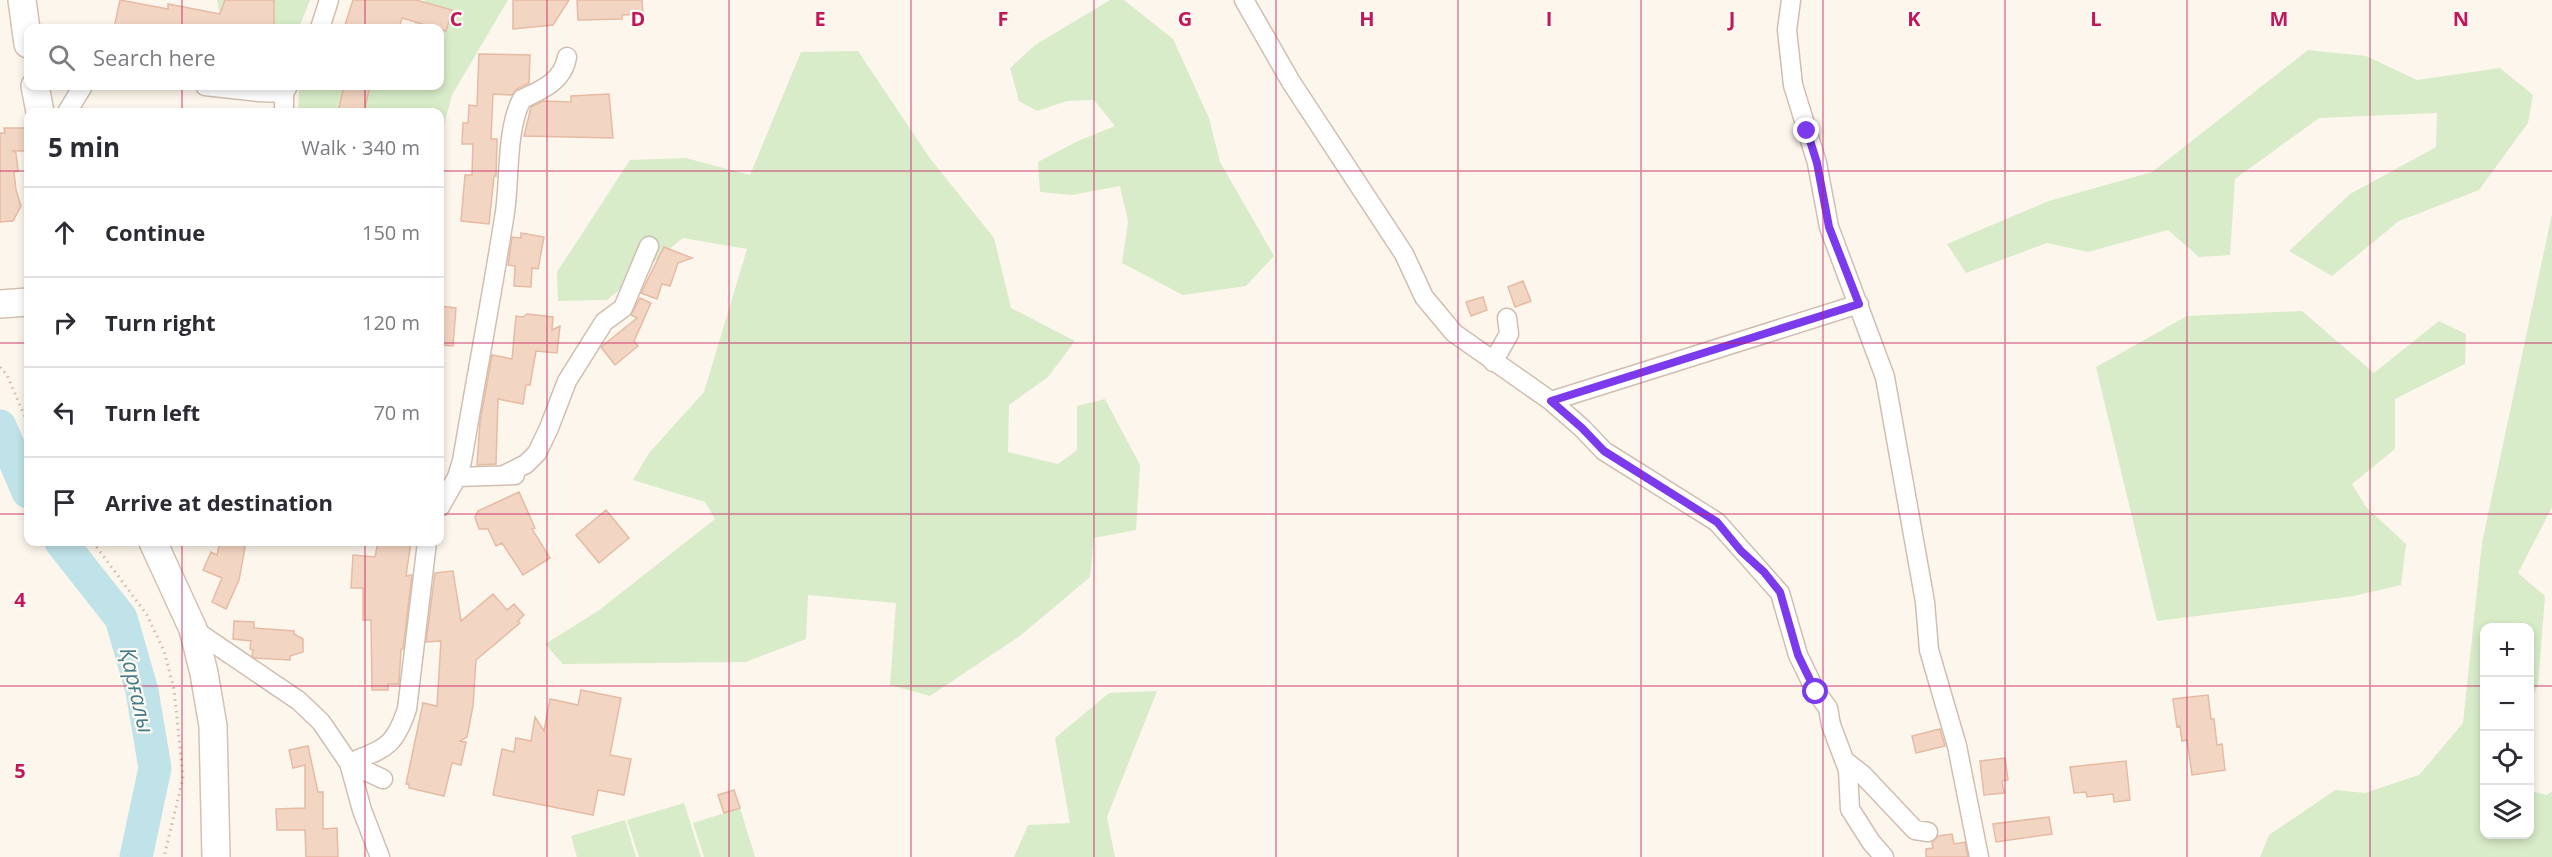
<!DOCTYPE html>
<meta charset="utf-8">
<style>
body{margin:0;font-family:"Open Sans",sans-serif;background:#f7f7f7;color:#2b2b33}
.controls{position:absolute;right:18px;bottom:18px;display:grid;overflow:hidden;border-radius:12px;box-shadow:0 3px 9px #0003}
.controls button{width:54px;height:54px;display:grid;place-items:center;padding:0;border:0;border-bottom:2px solid #e1e1e2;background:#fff;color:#2b2b33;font:30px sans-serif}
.stop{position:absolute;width:18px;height:18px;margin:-14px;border:4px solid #7c3aed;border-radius:50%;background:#fff}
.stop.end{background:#7c3aed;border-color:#fff;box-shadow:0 2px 6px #0008}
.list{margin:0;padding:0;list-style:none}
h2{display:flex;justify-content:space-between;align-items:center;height:78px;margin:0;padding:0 24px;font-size:26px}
h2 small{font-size:20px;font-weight:400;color:#7c7c81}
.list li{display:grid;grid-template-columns:39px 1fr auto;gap:18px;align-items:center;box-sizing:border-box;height:90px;padding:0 24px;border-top:2px solid #e1e1e2}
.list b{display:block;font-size:22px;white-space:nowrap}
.list em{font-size:20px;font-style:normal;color:#7c7c81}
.icon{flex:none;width:33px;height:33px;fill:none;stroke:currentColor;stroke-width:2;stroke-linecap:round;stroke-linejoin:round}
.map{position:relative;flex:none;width:2552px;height:857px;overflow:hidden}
.search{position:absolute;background:#fff;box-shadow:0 3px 9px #0003;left:24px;top:24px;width:420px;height:66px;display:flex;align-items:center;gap:15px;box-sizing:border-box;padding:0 21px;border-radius:12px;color:#7c7c81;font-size:22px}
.panel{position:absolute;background:#fff;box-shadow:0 3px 9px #0003;left:24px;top:108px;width:420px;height:438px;border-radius:12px}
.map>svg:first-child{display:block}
.green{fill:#d8ecc9}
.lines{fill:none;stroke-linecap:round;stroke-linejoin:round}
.river{stroke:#bfe3e8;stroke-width:33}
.building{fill:#f3d5c3;stroke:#e6bba3;stroke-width:1.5}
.street-casing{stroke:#d1beb0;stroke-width:21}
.secondary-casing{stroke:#d6c0b0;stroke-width:30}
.path{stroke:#d9b8a5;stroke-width:3;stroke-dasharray:1.5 4.5;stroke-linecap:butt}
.street{stroke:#fff;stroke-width:18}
.secondary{stroke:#fff;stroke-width:27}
.route{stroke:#7c3aed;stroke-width:8}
.grid{fill:none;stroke:#c2185b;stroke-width:1.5;stroke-opacity:0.55}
.labels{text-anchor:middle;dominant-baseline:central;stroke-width:4.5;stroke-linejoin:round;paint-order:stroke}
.water-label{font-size:22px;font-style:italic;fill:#437c86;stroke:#fffaf3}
.grid-label{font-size:20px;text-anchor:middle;font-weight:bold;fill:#c2185b;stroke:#fffaf3;stroke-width:4.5;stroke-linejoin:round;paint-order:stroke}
</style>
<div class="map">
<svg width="2552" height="857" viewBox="0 0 2552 857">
<rect width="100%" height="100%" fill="#fdf6ec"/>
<path class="green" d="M217,0h93l-11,28h-77z
M425,0h83l-56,95 -12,45v-28h-142l1,-22 19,-4h122v-58h-27z
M1110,0h14l49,39 36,79 11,44 54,94 -28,30 -63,9 -61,-32 6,-41 -8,-36 -48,9 -32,-3 -2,-30 40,-21 37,-15 -21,-26 -27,1 -30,10 -18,-10 -9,-33 25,-23z
M2308,50l58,6 51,24 83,-12 33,27 -5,28 -49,67 -80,31 -67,55 -43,-25 61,-57 86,-47 1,-34 -118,5 -84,61 -5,76 -31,2 -31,-27 -80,22 -41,-9 -81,30 -19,-29 102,-43 103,-29z
M858,51l71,106 65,81 17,70 64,33 -27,36 -39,28 -1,47 50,12 19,-14v-44l28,-7 35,66 -4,65 -42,8 -4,39 -70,59 -90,60 -40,-11 6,-82 -88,-8 -2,44 -60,23 -183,2 -18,-20 53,-33 117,-92 -10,-17 -72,-22 16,-27 55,-61 43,-143 -64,-11 -76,62 -49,1 -1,-29 73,-112 56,-2 64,17 51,-123z
M2552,214v293l-34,66 27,23 -7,88 -8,20v-76h-46v206h46v-43l17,4 5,-4v66h-292l9,-22 66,-45 30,3 54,-18 44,-52 19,-180z
M2302,311l72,62 65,-52 27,13 -1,30 -70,35v50l-43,35 14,23 40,37 -5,41 -47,11 -197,25 -61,-254 91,-51z
M1157,691l-50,126 8,40h-101l14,-32 42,-2 -15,-85 54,-45z
M684,803l17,54h-62l-12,-37z
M740,808l15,49h-51l-11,-34z
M625,820l11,37h-59l-6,-21z"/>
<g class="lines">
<path class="river" d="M0,426l28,66
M61,542l60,76 21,73 13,77 -19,89"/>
</g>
<path class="building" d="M120,0l48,9v-5l52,10 5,-14h49v28h-160z
M353,0h63l36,10 -6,21 -44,-13 -3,10h-55z
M513,0h56l-16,25 -40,4z
M577,0h65l1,14 -21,1v4l-44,1z
M479,54l51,1 -1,28 -12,6 -5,6 -19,-1 -2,45h6l-1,37h-2l-5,48 -28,-3 4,-46h7l1,-31h-11l1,-21h5l1,-18 8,1z
M344,86h26l-6,26h-26z
M609,94l4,44 -89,-2 7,-29 12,-6 28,1v-6z
M4,128h24v20l-2,3h-13l3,2 2,18 -4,1 2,18 5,16 -8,15 -13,1v-89h5z
M521,233l23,4 -6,32 -6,-1 -1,19 -17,-1 1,-20 -7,-1 4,-28 9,1z
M664,247l28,11 -14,5 -8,23 -8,-2 -5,15 -16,-6z
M1523,281l8,20 -16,6 -7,-20z
M1483,297l4,13 -16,6 -5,-14z
M640,298l11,5 -17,38 4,5 -23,19 -14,-18 36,-29 -6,-3z
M440,306l16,2 -3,38 -13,-1z
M527,314l26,3 -1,13 8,-4 -3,27 -21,-2 -6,34h-4l-3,19 -25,-5 -2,65 -19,1 3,-43 12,-67 20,4 4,-43 7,1z
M519,492l16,36 -3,1 18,29 -27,17 -21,-32 -6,3 -8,-17h-9l-4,-12 3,-6z
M606,510l23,28 -30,25 -23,-28z
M220,542h26l-7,38 -13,29 -14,-7 10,-24 -19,-8 8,-18 6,3z
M378,542h33l-5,34 6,-1 -9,74h-2l-2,35h-11v6h-16l-1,-70h-8v-32h-12l2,-33 22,2z
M453,571l8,50 32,-27 14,16 7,-6 10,11 -6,6 2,2 -44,37 -3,46 -6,31 -7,4 6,1 -5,23 -9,-2 -8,33 -35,-8v-4h-3l17,-81 14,3 4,-65 -15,1 9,-69z
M234,621l20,1v6l40,3v3l9,5v13l-13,4v4l-35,-2 -3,-2 1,-6 -3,-1 1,-8 -18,-2z
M581,690l40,8 -11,57 21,4 -7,36 -26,-5 -5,25 -100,-20 9,-46 12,3 2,-14 15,3 4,-24 9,14 6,-32 28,6z
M2208,695l3,24h3l3,26 5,-1 3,26 -33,5 -5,-35 -5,1 -2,-15 -3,1 -4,-28z
M1940,729l5,17 -29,7 -4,-17z
M308,746l10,46h5v37l14,-1 1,29h-32l-1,-27h-28l-1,-21 29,-1v-43l-12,3 -4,-18z
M2005,758l3,22 -6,1 2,12 -20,2 -4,-34z
M2126,761l4,39 -16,2 -1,-8 -26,3 -1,-5 -12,1 -4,-26z
M734,790l6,18 -16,5 -6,-18z
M2049,817l3,17 -56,8 -3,-18z
M1952,834l2,10 11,-2 3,15h-42v-8l7,-1 -1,-5 6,-7z"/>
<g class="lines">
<g class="street-casing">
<path id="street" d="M1244,0l47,82 113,172 20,43 30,36 97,68
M1791,0l-4,30 6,55 24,78 12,64 56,150 40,225 4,48 28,96 22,111
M320,28l9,-28
M205,86l53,6 26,1 4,-7
M67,112l16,-26
M284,112v-19
M1859,304l-308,97 31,27 22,23 113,71 63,71 18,62 18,37 12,16 3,17 17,45 2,39 21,33 13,15
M1493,362l16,-28 -2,-16
M504,475l22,-11 11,-11 12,-25 18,-47 37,-59 19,-14 26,-62
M457,477l58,-2
M440,507l17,-30 5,-16c14,-83 30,-166 43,-249 5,-34 1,-83 17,-113 20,-9 41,-18 45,-42
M193,629l106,72 22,21 28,41c36,-15 45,-15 58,-54l20,-167
M1844,760l19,15 52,55 13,2
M349,763l13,47 18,47
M349,763l34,16"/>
</g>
<g class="secondary-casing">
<path id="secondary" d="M22,0l6,44
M35,86l5,26
M0,304l28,-2
M153,542l40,87 11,44 9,53 3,131"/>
</g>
<path class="path" d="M0,367l7,8 21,49
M93,542l54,73 17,36 10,38 9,89 -19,79"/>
<use href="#street" class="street"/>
<use href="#secondary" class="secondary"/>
</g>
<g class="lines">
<path class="route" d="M1807,131l10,32 12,64 30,77 -308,97 31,27 22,23 113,71 24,29 23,21 16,20 18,63 18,37"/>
</g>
<path class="grid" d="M182,0v28M365,0v28M547,0v857M729,0v857M911,0v857M1094,0v857M1276,0v857M1458,0v857M1641,0v857M1823,0v857M2005,0v857M2187,0v857M2370,0v857M182,86v26M365,86v26M0,171h28M440,171h2112M0,343h28M440,343h2112M0,514h28M440,514h2112M182,542v315M365,542v315M0,686h2484M2530,686h22"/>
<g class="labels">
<g class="water-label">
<text transform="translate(138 690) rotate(77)">Қарғалы</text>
</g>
</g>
<g class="grid-label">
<text x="456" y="26">C</text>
<text x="638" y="26">D</text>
<text x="820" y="26">E</text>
<text x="1003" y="26">F</text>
<text x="1185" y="26">G</text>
<text x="1367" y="26">H</text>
<text x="1549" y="26">I</text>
<text x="1732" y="26">J</text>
<text x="1914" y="26">K</text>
<text x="2096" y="26">L</text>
<text x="2279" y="26">M</text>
<text x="2461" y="26">N</text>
<text x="20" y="607">4</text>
<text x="20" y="778">5</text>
</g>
</svg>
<div class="controls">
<button>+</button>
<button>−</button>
<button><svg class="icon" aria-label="locate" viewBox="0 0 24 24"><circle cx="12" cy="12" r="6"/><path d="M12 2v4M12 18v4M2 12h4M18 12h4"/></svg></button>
<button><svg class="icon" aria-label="layers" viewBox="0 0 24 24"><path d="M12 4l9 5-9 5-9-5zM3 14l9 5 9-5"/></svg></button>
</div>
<div class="stop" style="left:1816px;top:692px"></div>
<div class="stop end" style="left:1807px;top:131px"></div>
<div class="search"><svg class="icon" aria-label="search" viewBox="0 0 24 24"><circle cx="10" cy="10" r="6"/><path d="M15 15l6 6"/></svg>Search here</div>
<section class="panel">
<h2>5 min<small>Walk · 340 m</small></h2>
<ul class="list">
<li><svg class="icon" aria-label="ahead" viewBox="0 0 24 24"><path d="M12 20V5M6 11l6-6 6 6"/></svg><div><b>Continue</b></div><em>150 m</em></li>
<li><svg class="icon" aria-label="right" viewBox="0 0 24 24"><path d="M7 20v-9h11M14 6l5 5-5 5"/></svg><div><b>Turn right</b></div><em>120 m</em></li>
<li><svg class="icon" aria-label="left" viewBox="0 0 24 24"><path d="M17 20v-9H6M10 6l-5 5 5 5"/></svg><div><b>Turn left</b></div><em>70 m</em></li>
<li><svg class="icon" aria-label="arrive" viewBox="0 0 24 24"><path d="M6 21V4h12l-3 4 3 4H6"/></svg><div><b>Arrive at destination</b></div></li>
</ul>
</section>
</div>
